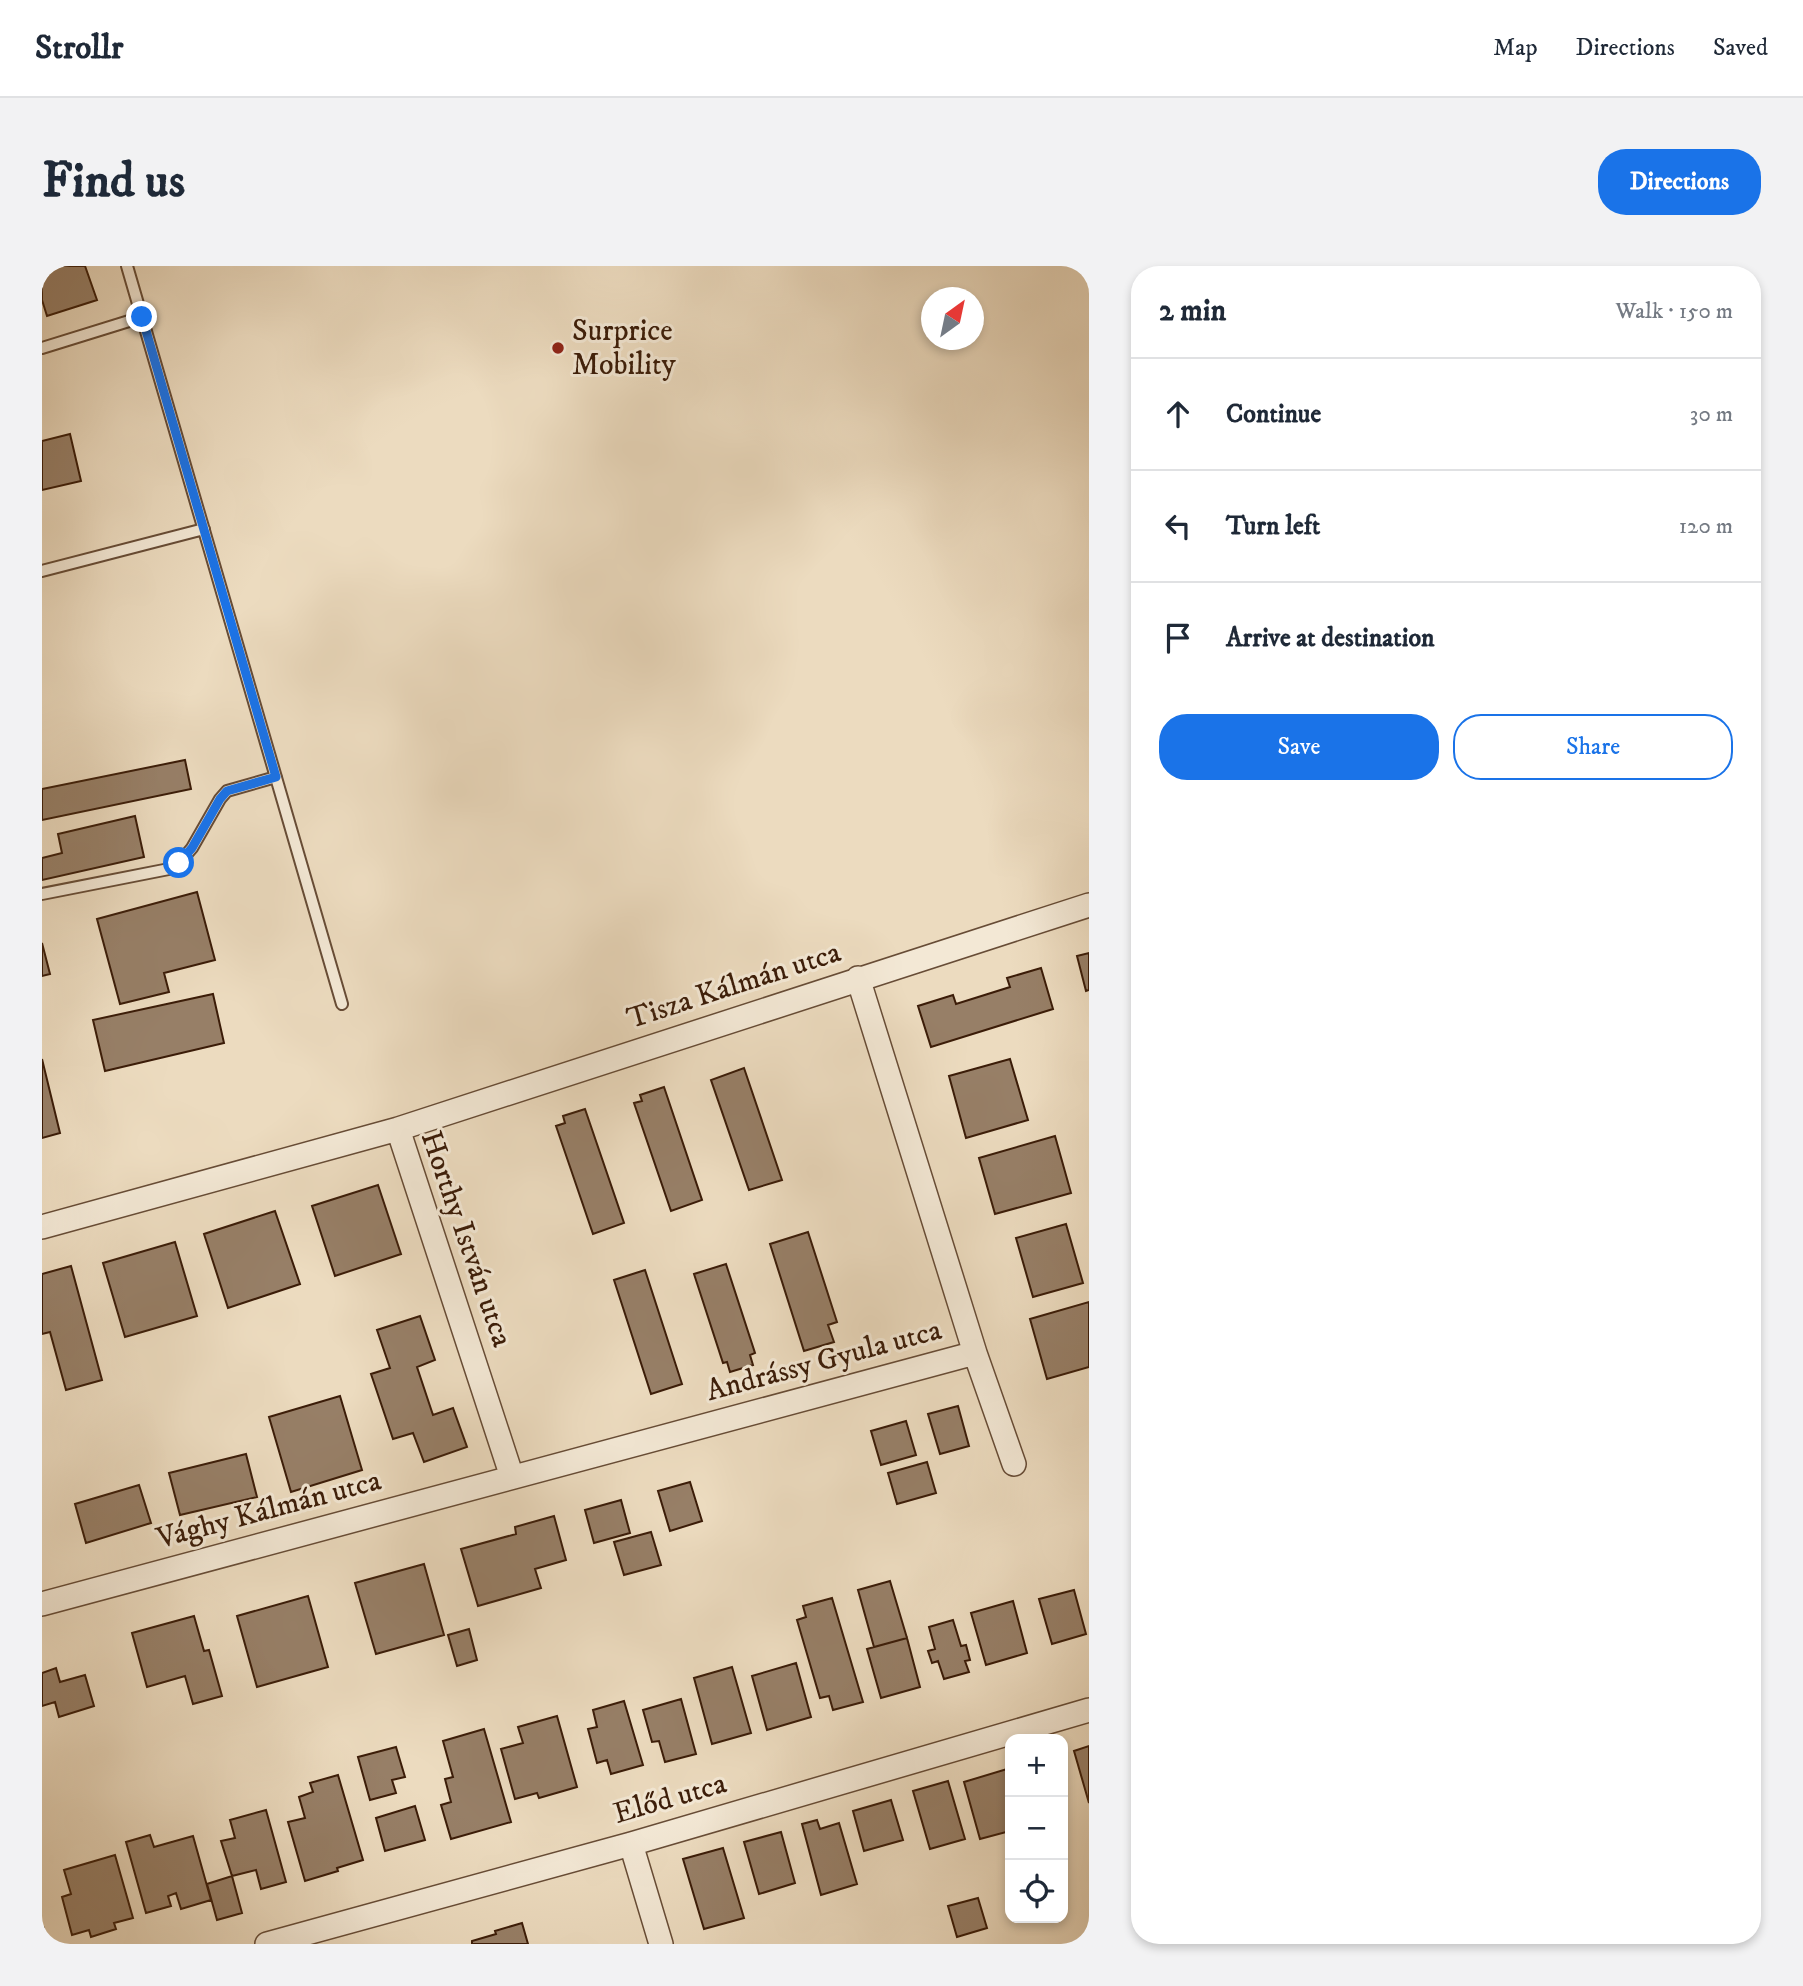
<!DOCTYPE html>
<meta charset="utf-8">
<style>
body{margin:0;font-family:"IM FELL DW Pica",serif;background:#f2f2f3;color:#1f2937}
.controls{position:absolute;right:21px;bottom:21px;display:grid;overflow:hidden;border-radius:14px;box-shadow:0 4px 10px #0003}
.controls button{width:63px;height:63px;display:grid;place-items:center;padding:0;border:0;border-bottom:2px solid #e0e1e3;background:#fff;color:#1f2937;font:35px sans-serif}
.compass{position:absolute;left:879px;top:21px;width:63px;height:63px;border-radius:50%;background:#fff;box-shadow:0 4px 10px #0003;rotate:33deg}
.stop{position:absolute;width:21px;height:21px;margin:-16px;border:5px solid #1a73e8;border-radius:50%;background:#fff}
.stop.end{background:#1a73e8;border-color:#fff;box-shadow:0 2px 7px #0008}
.list{margin:0;padding:0;list-style:none}
h2{display:flex;justify-content:space-between;align-items:center;height:91px;margin:0;padding:0 28px;font-size:30px}
h2 small{font-size:23px;font-weight:400;color:#747a83}
.list li{display:grid;grid-template-columns:46px 1fr auto;gap:21px;align-items:center;box-sizing:border-box;height:112px;padding:0 28px;border-top:2px solid #e0e1e3}
.list b{display:block;font-size:26px;white-space:nowrap}
.list em{font-size:23px;font-style:normal;color:#747a83}
.actions{display:flex;gap:14px;padding:21px 28px}
.actions a{flex:1;padding:16px 0;border:2px solid #1a73e8;border-radius:28px;text-align:center;font-size:24px;color:#1a73e8}
.actions .main{background:#1a73e8;color:#fff}
.icon{flex:none;width:38px;height:38px;fill:none;stroke:currentColor;stroke-width:2;stroke-linecap:round;stroke-linejoin:round}
.map{position:relative;flex:none;width:1047px;height:1678px;overflow:hidden;border-radius:28px}
header{display:flex;align-items:center;gap:42px;box-sizing:border-box;height:98px;padding:0 35px;background:#fff;border-bottom:2px solid #e0e1e3}
header strong{font-size:33px}
nav{display:flex;gap:38px;margin-inline-start:auto;font-size:24px}
.intro{display:flex;align-items:center;justify-content:space-between;box-sizing:border-box;height:168px;padding:0 42px}
h1{margin:0;font-size:49px}
.button{padding:18px 32px;border-radius:28px;background:#1a73e8;color:#fff;font-size:24px;font-weight:700}
main{display:flex;gap:42px;padding:0 42px}
aside{flex:1;background:#fff;border-radius:28px;box-shadow:0 4px 10px #0003}
.map>svg:first-child{display:block}
.building{fill:#977f67;stroke:#3b1c08;stroke-width:2}
.lines{fill:none;stroke-linecap:round;stroke-linejoin:round}
.lane-casing{stroke:#674c36;stroke-width:14}
.street-casing{stroke:#674c36;stroke-width:26}
.path{stroke:#3b1c08;stroke-width:4.5;stroke-dasharray:5 3.5;stroke-linecap:butt}
.lane{stroke:#f3e8d5;stroke-width:10}
.street{stroke:#f3e8d5;stroke-width:23}
.route{stroke:#1a73e8;stroke-width:9}
.poi-dot{fill:#8f2418;stroke:#f3e8d5;stroke-width:2.5}
.labels{text-anchor:middle;dominant-baseline:central;stroke-width:6;stroke-linejoin:round;paint-order:stroke}
.poi-label{font-size:30px;fill:#3b1c08;stroke:#f3e8d5;text-anchor:start}
.street-label{font-size:30px;fill:#3b1c08;stroke:#f3e8d5}
</style>
<header>
<strong>Strollr</strong>
<nav><a>Map</a><a>Directions</a><a>Saved</a></nav>
</header>
<div class="intro"><h1>Find us</h1><a class="button">Directions</a></div>
<main>
<div class="map">
<svg width="1047" height="1678" viewBox="0 0 1047 1678">
<rect width="100%" height="100%" fill="#ecdbbf"/>
<filter id="stains"><feTurbulence type="fractalNoise" baseFrequency=".00286" numOctaves="4"/><feColorMatrix values="0 0 0 0 .2 0 0 0 0 .09 0 0 0 0 .02 0 0 0 .5 -.17"/></filter>
<radialGradient id="worn" r=".72"><stop offset=".6" stop-color="#630" stop-opacity="0"/><stop offset="1" stop-color="#630" stop-opacity=".3"/></radialGradient>
<path class="building" d="M0,0h43l12,34 -50,16 -5,-16z
M28,168l11,47 -39,9v-49z
M143,494l6,29 -149,31v-31z
M93,550l9,41 -102,23v-22l20,-5 -4,-19z
M155,626l18,68 -51,13 5,19 -49,12 -23,-85z
M0,677l8,31 -8,2z
M1047,687v37l-3,1 -9,-35z
M999,702l12,41 -122,38 -13,-41 35,-11 3,9 54,-17 -3,-9z
M171,728l11,49 -119,28 -12,-51z
M0,793l18,74 -18,5z
M968,793l18,61 -62,18 -17,-62z
M702,802l38,112 -33,10 -38,-110z
M622,821l38,113 -31,11 -37,-108 8,-2 -2,-6z
M543,843l39,114 -31,11 -37,-108 9,-3 -2,-7z
M1013,870l16,57 -76,21 -16,-56z
M336,919l23,69 -66,22 -23,-70z
M233,945l25,73 -72,24 -24,-74z
M1024,958l17,59 -50,14 -17,-59z
M766,966l29,90 -9,3 6,17 -30,9 -34,-107z
M133,976l22,74 -72,21 -22,-74z
M684,998l29,89 -5,2 3,10 -23,7 -3,-10 -4,1 -29,-89z
M29,1000l31,114 -36,10 -16,-58 -8,2v-60z
M603,1004l37,114 -31,10 -37,-114z
M1047,1036v65l-42,12 -17,-60z
M378,1050l15,44 -18,7 16,48 20,-7 14,39 -43,15 -11,-29 -20,6 -22,-65 19,-6 -13,-38z
M298,1130l22,74 -71,22 -22,-75z
M916,1140l11,40 -29,8 -12,-40z
M864,1155l10,34 -35,10 -10,-34z
M204,1188l11,43 -77,18 -11,-42z
M885,1196l9,31 -39,11 -9,-31z
M648,1216l12,39 -32,10 -12,-40z
M97,1219l12,38 -65,20 -11,-39z
M579,1234l9,33 -36,10 -9,-33z
M512,1250l12,44 -31,9 6,19 -63,18 -17,-57 55,-15 -1,-7z
M609,1266l10,33 -37,10 -10,-33z
M382,1298l20,71 -68,19 -21,-71z
M848,1315l17,57 -33,9 -16,-57z
M1032,1324l12,44 -34,10 -13,-45z
M266,1330l20,71 -71,20 -20,-71z
M790,1332l31,104 -30,8 -4,-14 -9,2 -23,-78 9,-3 -3,-11z
M971,1335l14,52 -41,12 -15,-52z
M152,1350l10,35 5,-1 13,46 -29,8 -8,-28 -38,11 -15,-54z
M911,1354l8,26 5,-1 4,15 -5,1 4,11 -25,7 -6,-18 -6,2 -4,-12 7,-2 -6,-22z
M427,1363l8,31 -20,6 -9,-31z
M865,1372l13,49 -39,11 -14,-49z
M754,1397l15,54 -44,13 -15,-54z
M690,1401l19,66 -39,11 -18,-66z
M14,1402l4,14 25,-7 9,31 -35,11 -4,-15 -13,4v-33z
M639,1433l15,55 -31,8 -6,-21 -7,1 -9,-32z
M582,1435l19,64 -32,9 -4,-14 -10,3 -9,-34 9,-2 -4,-17z
M515,1450l20,71 -38,11 -2,-5 -22,6 -14,-50 22,-6 -5,-16z
M442,1463l27,93 -60,17 -10,-34 10,-3 -6,-23 8,-2 -10,-36z
M1047,1480v57l-15,-52z
M354,1481l9,30 -13,3 4,13 -26,7 -12,-43z
M965,1503l3,10v52l-30,8 -16,-57z
M296,1509l25,85 -26,8 1,3 -33,10 -17,-59 17,-4 -6,-21 14,-5 -3,-9z
M906,1515l17,58 -35,10 -17,-58z
M849,1534l12,40 -39,11 -11,-40z
M373,1540l10,34 -40,11 -9,-33z
M224,1544l20,72 -25,7 -5,-19 -24,6 -11,-35 14,-3 -5,-18z
M775,1554l3,9 19,-6 18,61 -36,11 -19,-71z
M739,1566l14,51 -36,11 -15,-52z
M108,1569l4,12 39,-11 18,64 -30,9 -5,-16 -8,3 3,10 -25,7 -20,-71z
M681,1582l21,70 -40,11 -21,-70z
M73,1589l18,63 -19,5 2,6 -25,8 -2,-7 -17,5 -10,-38 9,-3 -7,-24z
M190,1610l10,37 -25,7 -10,-36z
M936,1632l9,30 -30,9 -9,-31z
M480,1657l6,21h-56v-3l24,-7 -1,-3z"/>
<g class="lines">
<g class="lane-casing">
<path id="lane" d="M85,0l215,738
M0,82l100,-31
M0,305l162,-42
M0,628l127,-25 10,-6 13,-15 28,-49 7,-8 49,-14"/>
</g>
<g class="street-casing">
<path id="street" d="M356,863l691,-224
M0,961l356,-98 114,348
M933,1087l39,111
M0,1338l933,-251 -117,-375
M589,1578l30,100
M225,1678l364,-100 458,-134"/>
</g>
<path class="path" d="M0,1661l5,17"/>
<use href="#lane" class="lane"/>
<use href="#street" class="street"/>
</g>
<g class="lines">
<path class="route" d="M100,51l134,460 -49,14 -7,8 -28,49 -13,15"/>
</g>
<circle class="poi-dot" cx="516" cy="82" r="7"/>
<g class="labels">
<g class="poi-label">
<text x="530" y="65">Surprice<tspan x="530" dy="34">Mobility</tspan></text>
</g>
<g class="street-label">
<text transform="translate(692 720) rotate(-18)">Tisza Kálmán utca</text>
<text transform="translate(424 973) rotate(71)">Horthy István utca</text>
<text transform="translate(782 1095) rotate(-15)">Andrássy Gyula utca</text>
<text transform="translate(227 1244) rotate(-15)">Vághy Kálmán utca</text>
<text transform="translate(628 1533) rotate(-16)">Előd utca</text>
</g>
</g>
<rect width="100%" height="100%" filter="url(#stains)"/>
<rect width="100%" height="100%" fill="url(#worn)"/>
</svg>
<div class="controls">
<button>+</button>
<button>−</button>
<button><svg class="icon" aria-label="locate" viewBox="0 0 24 24"><circle cx="12" cy="12" r="6"/><path d="M12 2v4M12 18v4M2 12h4M18 12h4"/></svg></button>
</div>
<svg class="compass" viewBox="-18 -18 36 36"><path d="M0-13l5 13h-10z" fill="#e53935"/><path d="M0 13l5-13h-10z" fill="#747a83"/></svg>
<div class="stop" style="left:137px;top:597px"></div>
<div class="stop end" style="left:100px;top:51px"></div>
</div>
<aside>
<h2>2 min<small>Walk · 150 m</small></h2>
<ul class="list">
<li><svg class="icon" aria-label="ahead" viewBox="0 0 24 24"><path d="M12 20V5M6 11l6-6 6 6"/></svg><div><b>Continue</b></div><em>30 m</em></li>
<li><svg class="icon" aria-label="left" viewBox="0 0 24 24"><path d="M17 20v-9H6M10 6l-5 5 5 5"/></svg><div><b>Turn left</b></div><em>120 m</em></li>
<li><svg class="icon" aria-label="arrive" viewBox="0 0 24 24"><path d="M6 21V4h12l-3 4 3 4H6"/></svg><div><b>Arrive at destination</b></div></li>
</ul>
<div class="actions"><a class="main">Save</a><a>Share</a></div>
</aside>
</main>
